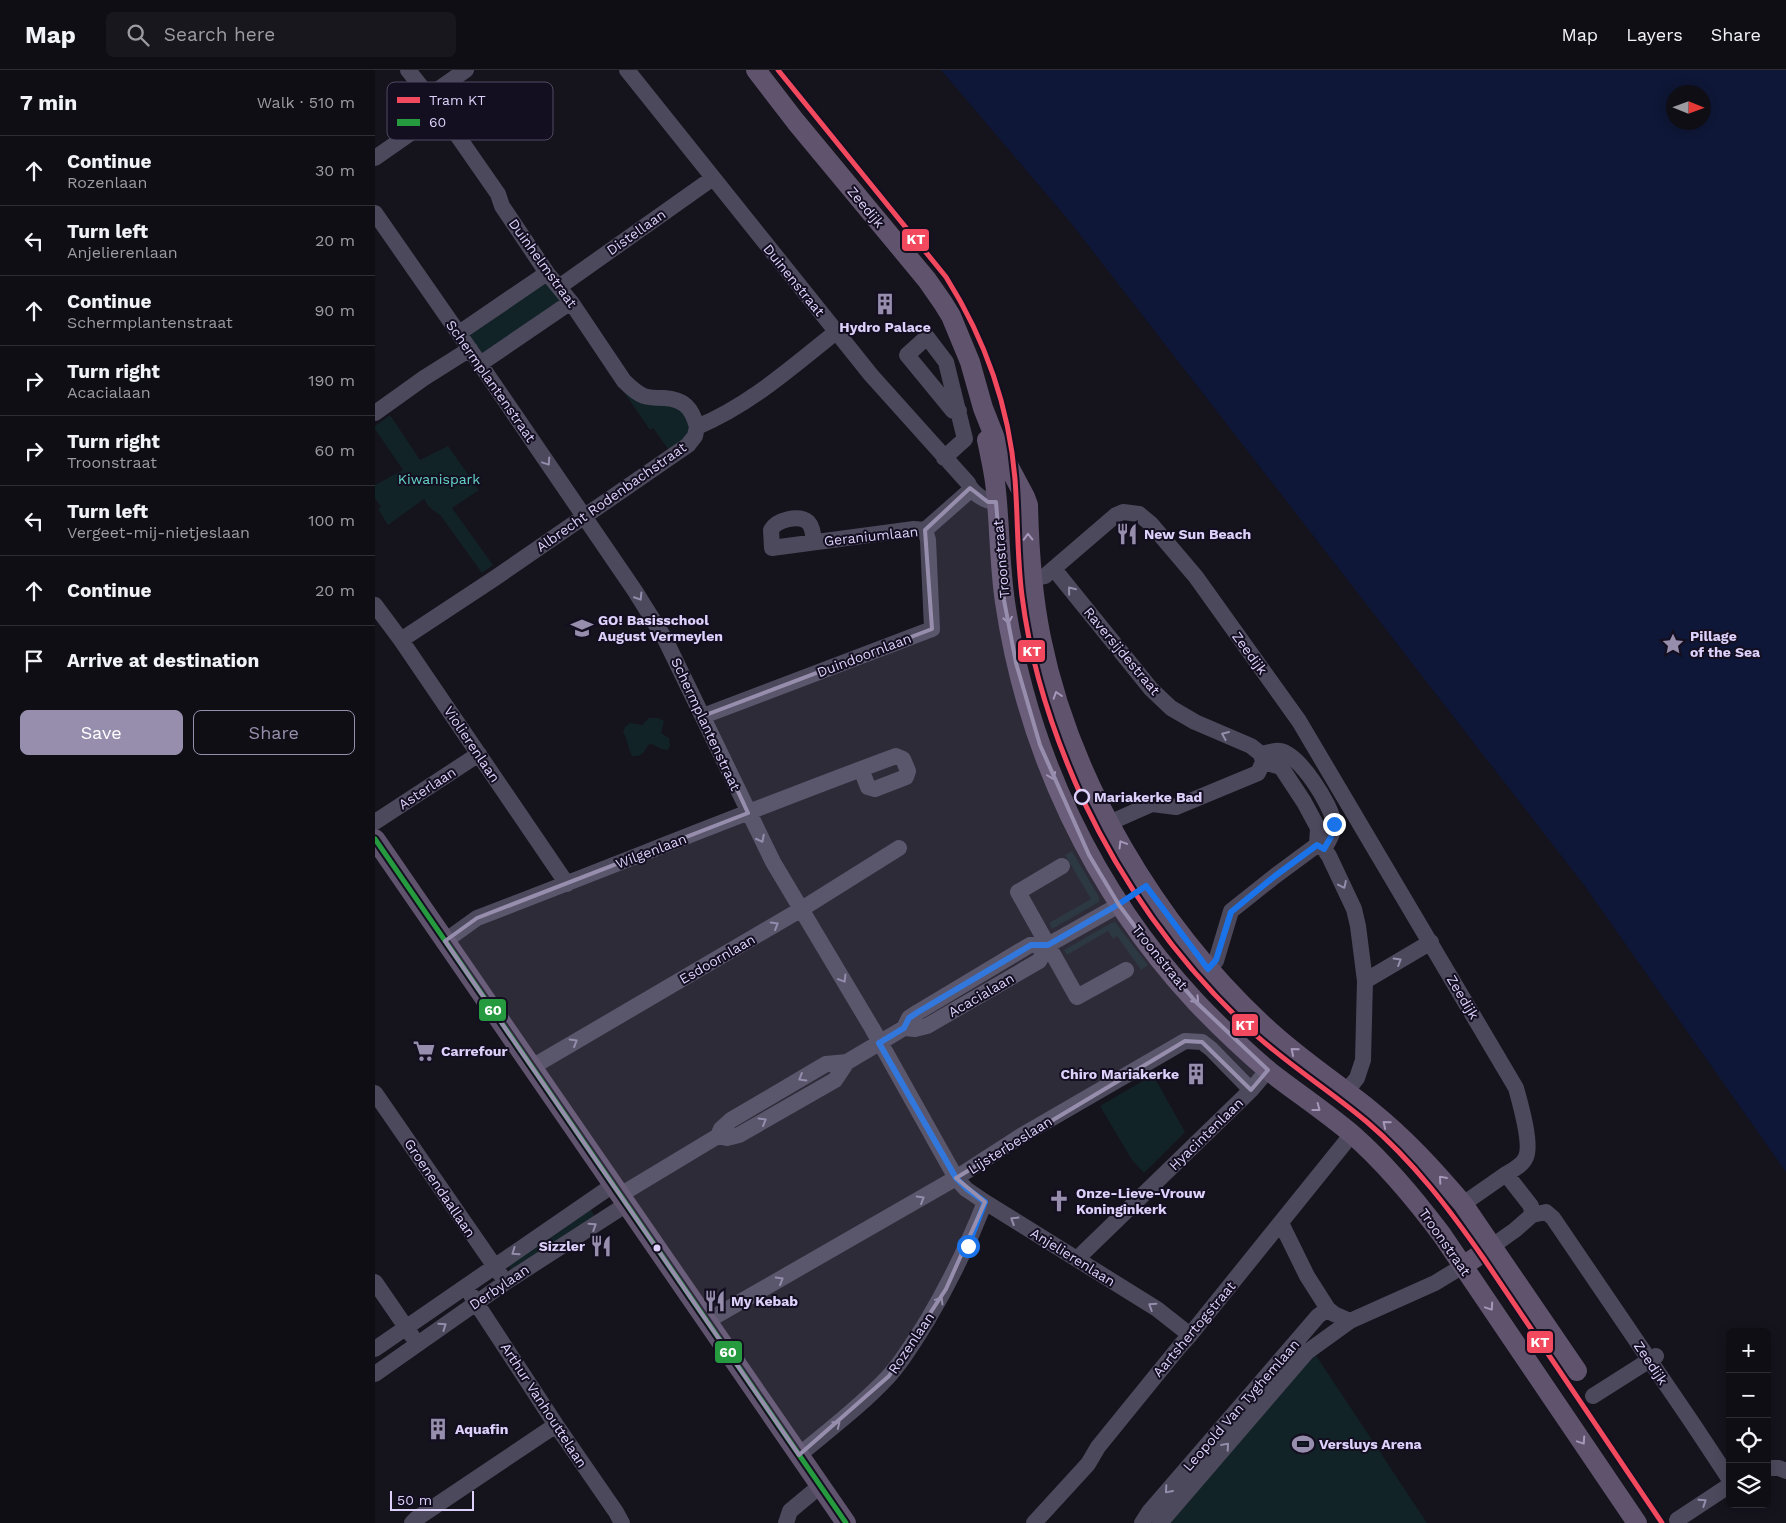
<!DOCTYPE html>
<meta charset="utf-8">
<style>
body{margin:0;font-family:"Work Sans",sans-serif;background:#19171e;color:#f1f3f6}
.controls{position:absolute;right:15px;bottom:15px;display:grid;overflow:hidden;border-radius:8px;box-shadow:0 2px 12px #0003}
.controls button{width:45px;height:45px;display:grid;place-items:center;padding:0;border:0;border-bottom:1px solid #302e34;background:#100e15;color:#f1f3f6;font:25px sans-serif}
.compass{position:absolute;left:1291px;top:15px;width:45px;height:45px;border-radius:50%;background:#100e15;box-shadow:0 2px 12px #0003;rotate:91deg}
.scale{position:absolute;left:15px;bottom:12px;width:84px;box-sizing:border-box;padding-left:5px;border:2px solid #ddd1fb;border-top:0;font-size:14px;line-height:18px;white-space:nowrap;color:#ddd1fb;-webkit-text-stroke:4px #140f20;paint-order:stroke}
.stop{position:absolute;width:15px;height:15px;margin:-11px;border:4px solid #1a73e8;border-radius:50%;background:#fff}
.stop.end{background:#1a73e8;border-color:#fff;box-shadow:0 1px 5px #0008}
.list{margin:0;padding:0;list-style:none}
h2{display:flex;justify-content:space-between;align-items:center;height:65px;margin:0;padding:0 20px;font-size:21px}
h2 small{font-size:16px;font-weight:400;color:#9c9ca0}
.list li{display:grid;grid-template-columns:32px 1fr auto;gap:15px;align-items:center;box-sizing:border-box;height:70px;padding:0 20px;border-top:1px solid #302e34}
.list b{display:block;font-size:19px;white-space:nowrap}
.list p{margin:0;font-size:16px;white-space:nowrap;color:#9c9ca0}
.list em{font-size:16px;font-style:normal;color:#9c9ca0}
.actions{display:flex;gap:10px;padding:15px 20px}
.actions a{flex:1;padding:11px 0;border:1px solid #978ead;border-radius:8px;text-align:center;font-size:18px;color:#978ead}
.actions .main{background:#978ead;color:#fff}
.icon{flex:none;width:28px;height:28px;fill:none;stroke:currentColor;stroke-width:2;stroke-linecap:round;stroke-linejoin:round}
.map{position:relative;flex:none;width:1411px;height:1453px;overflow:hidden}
header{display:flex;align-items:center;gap:30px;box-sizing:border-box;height:70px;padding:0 25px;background:#100e15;border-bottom:1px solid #302e34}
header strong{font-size:24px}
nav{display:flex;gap:28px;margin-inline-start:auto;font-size:18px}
.search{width:350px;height:45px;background:#19171e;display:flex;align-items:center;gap:12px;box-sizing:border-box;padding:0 18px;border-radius:8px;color:#9c9ca0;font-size:19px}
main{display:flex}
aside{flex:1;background:#100e15}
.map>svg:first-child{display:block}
.green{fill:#122327}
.water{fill:#0e1737;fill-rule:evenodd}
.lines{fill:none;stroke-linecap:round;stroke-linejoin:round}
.minor{stroke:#4c495c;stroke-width:16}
.major{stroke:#60536d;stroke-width:20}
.bus-1-casing{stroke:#140f20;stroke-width:9}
.bus-1{stroke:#259a3e;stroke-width:5}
.tram-1-casing{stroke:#140f20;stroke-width:9}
.tram-1{stroke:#f3495e;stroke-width:5}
.oneway{stroke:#948dac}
.oneway2{stroke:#a598bb}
.route{stroke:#1a73e8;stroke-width:6}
.marked{fill:#978ead;fill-opacity:0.2;stroke:#978ead;stroke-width:4;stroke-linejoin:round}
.stop-dot{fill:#140f20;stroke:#ddd1fb;stroke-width:2.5}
.bus-dot{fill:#ddd1fb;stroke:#140f20;stroke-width:2}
.labels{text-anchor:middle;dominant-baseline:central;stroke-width:4;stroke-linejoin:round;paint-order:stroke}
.street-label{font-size:14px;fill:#ddd1fb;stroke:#140f20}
.poi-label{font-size:14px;font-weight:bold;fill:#ddd1fb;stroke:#140f20;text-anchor:start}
.park-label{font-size:14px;fill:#64d4ca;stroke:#140f20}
.stop-label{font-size:14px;font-weight:bold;fill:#ddd1fb;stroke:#140f20;text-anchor:start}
.key{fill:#140f20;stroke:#504962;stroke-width:1}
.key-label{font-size:14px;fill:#ddd1fb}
.line-badge{stroke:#140f20;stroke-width:2}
.badge-label{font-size:14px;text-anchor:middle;font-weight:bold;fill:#fff}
</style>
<header>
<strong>Map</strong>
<div class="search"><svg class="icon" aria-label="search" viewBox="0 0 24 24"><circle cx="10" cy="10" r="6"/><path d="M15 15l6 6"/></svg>Search here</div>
<nav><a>Map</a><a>Layers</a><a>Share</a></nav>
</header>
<main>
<aside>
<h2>7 min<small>Walk · 510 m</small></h2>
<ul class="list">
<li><svg class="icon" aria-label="ahead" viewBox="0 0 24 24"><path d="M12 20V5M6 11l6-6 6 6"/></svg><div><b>Continue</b><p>Rozenlaan</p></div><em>30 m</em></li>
<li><svg class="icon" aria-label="left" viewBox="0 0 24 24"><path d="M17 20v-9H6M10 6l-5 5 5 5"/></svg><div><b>Turn left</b><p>Anjelierenlaan</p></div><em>20 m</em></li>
<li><svg class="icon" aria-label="ahead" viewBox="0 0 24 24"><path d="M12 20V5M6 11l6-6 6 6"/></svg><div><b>Continue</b><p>Schermplantenstraat</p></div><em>90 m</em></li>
<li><svg class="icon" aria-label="right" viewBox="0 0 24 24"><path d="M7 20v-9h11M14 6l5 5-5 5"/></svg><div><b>Turn right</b><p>Acacialaan</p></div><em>190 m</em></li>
<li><svg class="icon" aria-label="right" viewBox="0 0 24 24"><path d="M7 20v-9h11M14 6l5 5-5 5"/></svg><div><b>Turn right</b><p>Troonstraat</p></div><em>60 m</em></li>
<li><svg class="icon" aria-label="left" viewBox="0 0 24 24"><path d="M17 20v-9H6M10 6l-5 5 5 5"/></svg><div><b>Turn left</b><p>Vergeet-mij-nietjeslaan</p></div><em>100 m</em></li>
<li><svg class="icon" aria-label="ahead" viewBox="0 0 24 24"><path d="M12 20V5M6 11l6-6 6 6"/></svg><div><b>Continue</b></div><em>20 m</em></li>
<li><svg class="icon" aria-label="arrive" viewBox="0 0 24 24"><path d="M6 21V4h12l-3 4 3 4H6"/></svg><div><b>Arrive at destination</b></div></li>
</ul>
<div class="actions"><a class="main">Save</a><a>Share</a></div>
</aside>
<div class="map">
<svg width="1411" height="1453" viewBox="0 0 1411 1453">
<rect width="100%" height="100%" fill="#15131c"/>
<path class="green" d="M173,212l12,19 -76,55 -16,-21z
M246,318l58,16 13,26 -21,23 -18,-25 -3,2z
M15,345l30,45 28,-14 31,44 -27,18 41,57 -11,8 -41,-57 -12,-9 -5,-8 -36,26 -10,-16 3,-2 -6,-9v-13l28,-15 -28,-41v-3z
M274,648h9l6,3 -3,12 8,5 1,7 -2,5 -7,-1 -9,-5 -4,1c-4,8 -7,12 -16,11 -4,-8 -4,-16 -9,-24l2,-5 5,-4 12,2z
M697,781l27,46v5l-47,27 -3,-6 42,-24 -26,-44z
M740,852l33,43 -7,5 -24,-34 -4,3 -5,-8 -41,24 -3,-5 47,-27z
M778,1005l32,57 -41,41 -12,-13 -32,-54z
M214,1136l7,13 -84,52 -4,-6z
M938,1281l114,172h-263z"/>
<path class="water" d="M566,0h845v1102l-202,-287 -513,-662zM1298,22h30v30h-30z"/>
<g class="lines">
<path class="minor" d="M33,0l33,42 57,82 4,12 45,67 24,29 53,79c6,6 12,12 20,15 6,2 13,2 20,2 20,1 28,10 33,29
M252,0l244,305 97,108c4,10 17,19 28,19
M52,27l39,-27
M0,88l66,-46
M0,143l105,151 155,227 30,48 108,223 99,166 84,150 10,11 19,13 172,107 33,26
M184,217l154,-109
M84,263l88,-60
M105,294l91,-62
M0,343l49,-35 46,-29
M569,388l21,-19 -19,-77 -19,-25 -20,18 46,56h6
M439,472c-1,-7 -1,-15 -6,-20 -9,-8 -32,-2 -37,8l1,18 142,-19 11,1 42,-37 3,-5
M679,499l97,120 20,19 24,14 56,24 10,8 2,8
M657,508l13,-2 71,-61 7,-3 16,2 12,10 45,53 103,144 217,367c4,15 16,55 10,69 -3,8 -13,13 -20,17l25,32 1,9
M0,535l26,35 166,244
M26,570l94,-62 193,-133 7,-9 2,-9c53,-22 95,-60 139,-95
M328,646l229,-87 -4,-89 -3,-10
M886,684c5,-1 14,-4 19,-3 19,3 52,54 54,73 0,9 -6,18 -10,25
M888,692l18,5 23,35 14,26 -1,17
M0,752l104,-68
M734,753l43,-19 24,3 82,-34 5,-11
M942,775l7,4 5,7 25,53 4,17 7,55 -2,79 -6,18 -11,14
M687,796l-44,26 59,105 49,-27
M70,871l32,-23c139,-53 278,-110 419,-162l7,3 5,12 -2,6 -31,12 -7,-2 -7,-18
M833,899l8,-8 15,-50 44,-35 42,-31
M990,911l66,-39
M529,958l5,-10 9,-6 112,-67h18l71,-40
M157,997l268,-157 99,-62
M0,1023l125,181
M343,1066l9,2 12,-3 96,-55 12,-18 32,-19 25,-15 11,1 12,-3 112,-65 9,-16
M245,1125l98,-59 3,-7 10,-9 95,-56 21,-2
M1088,1134l43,-30
M906,1153l26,53 21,33 6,5 16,7 85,-38 28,-17
M1116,1177l24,-17 17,-15 14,-3 7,6 140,206 37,56
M704,1190l4,-7 168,-163 17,-20
M0,1212l37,54
M96,1225l85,130 60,87 6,11
M332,1251l249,-143 65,-42 164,-95 17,1 9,7 40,41
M0,1279l238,-164
M0,1304l131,-92 121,-78
M1218,1326l63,-40
M424,1385c30,-25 62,-49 89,-78 15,-16 27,-37 39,-56 23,-39 42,-78 58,-119
M1392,1398h12l7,3
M1302,1450l53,-35
M37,1453l4,-4 140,-94
M411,1453l4,-12 30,-25
M659,1453l54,-59 10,-17 82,-101 10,-11 162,-201
M767,1453l7,-11 157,-182 12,-14 10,-7
M785,1453l147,-171 43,-31"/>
<path class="major" d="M381,0l40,52 131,158 16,23 8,13 19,46 13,46 15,38 27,51 3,8c1,45 4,89 13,133 29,143 115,287 221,386 33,32 72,57 108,86 35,28 64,60 93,94l114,167
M612,370c3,14 6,28 8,42 5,40 4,80 10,120 22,149 88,289 191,400 23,24 48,48 73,69 28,22 57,41 84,64 34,30 62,64 89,100l195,288
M0,769l471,684
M1088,1196l28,-19"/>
<g class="bus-1-casing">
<path id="bus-1" d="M0,769l471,684"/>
</g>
<use href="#bus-1" class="bus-1"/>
<g class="tram-1-casing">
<path id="tram-1" d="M403,0l168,207c39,62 63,129 69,202 3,39 2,78 7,117 9,71 32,141 62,206 40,84 96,162 164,226 37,35 80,61 119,94 46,39 83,88 117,137l178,264"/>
</g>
<use href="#tram-1" class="tram-1"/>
</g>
<defs><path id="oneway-chevron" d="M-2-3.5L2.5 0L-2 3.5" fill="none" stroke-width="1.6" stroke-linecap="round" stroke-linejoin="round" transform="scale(1.25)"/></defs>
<g class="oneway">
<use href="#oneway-chevron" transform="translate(172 392) rotate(56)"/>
<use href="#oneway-chevron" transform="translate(696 520) rotate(-129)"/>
<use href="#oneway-chevron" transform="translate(264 527) rotate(58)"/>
<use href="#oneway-chevron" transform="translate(850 665) rotate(-157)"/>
<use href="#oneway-chevron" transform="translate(386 769) rotate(63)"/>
<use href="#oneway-chevron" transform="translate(968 815) rotate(65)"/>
<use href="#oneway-chevron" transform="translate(400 855) rotate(-30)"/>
<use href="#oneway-chevron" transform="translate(1023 891) rotate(-31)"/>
<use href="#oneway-chevron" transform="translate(468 909) rotate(59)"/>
<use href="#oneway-chevron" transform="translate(199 972) rotate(-30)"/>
<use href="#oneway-chevron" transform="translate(427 1008) rotate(149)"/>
<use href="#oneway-chevron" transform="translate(388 1051) rotate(-30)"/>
<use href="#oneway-chevron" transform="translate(546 1129) rotate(-30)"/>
<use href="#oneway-chevron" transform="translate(639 1150) rotate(-148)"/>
<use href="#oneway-chevron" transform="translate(218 1156) rotate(-33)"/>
<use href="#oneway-chevron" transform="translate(140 1182) rotate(145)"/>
<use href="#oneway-chevron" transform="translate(405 1210) rotate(-30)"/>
<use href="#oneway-chevron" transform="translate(565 1230) rotate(-59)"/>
<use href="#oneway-chevron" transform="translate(777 1236) rotate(-147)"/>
<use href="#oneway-chevron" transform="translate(68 1256) rotate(-35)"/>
<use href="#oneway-chevron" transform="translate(462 1354) rotate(-39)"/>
<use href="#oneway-chevron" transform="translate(851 1376) rotate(-49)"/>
<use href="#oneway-chevron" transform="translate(793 1420) rotate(131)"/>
<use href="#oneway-chevron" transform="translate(1328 1432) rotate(-34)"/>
</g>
<g class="oneway2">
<use href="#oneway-chevron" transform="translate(653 467) rotate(-91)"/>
<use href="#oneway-chevron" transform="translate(633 550) rotate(80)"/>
<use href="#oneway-chevron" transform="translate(682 625) rotate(-108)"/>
<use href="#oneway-chevron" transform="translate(677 706) rotate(69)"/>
<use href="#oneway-chevron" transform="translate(747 774) rotate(-121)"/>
<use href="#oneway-chevron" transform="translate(821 930) rotate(47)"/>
<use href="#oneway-chevron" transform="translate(919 981) rotate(-140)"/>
<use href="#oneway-chevron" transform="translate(942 1038) rotate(37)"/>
<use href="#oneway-chevron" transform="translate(1011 1054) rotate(-140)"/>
<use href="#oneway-chevron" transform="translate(1067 1109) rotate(-131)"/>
<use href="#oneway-chevron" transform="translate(1115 1237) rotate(56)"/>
<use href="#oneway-chevron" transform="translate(1207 1371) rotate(56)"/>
</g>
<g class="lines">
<path class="route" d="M593,1176l17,-44 -19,-14 -10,-10 -77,-135 25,-15 5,-10 9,-6 113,-67h17l71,-41 27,-18 62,83 8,-9 15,-48 44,-36 42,-31 7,4 8,-14 2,-11"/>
</g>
<path class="marked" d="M595,418l18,14h8l8,98 12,63 24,82 49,110 30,50 41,55 36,42 72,68 -17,20 -49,-48 -17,-1 -229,137 29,24 -39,87 -57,87 -90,79 -354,-514 32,-23 271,-105 -45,-97 229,-87 -7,-99z"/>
<defs>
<g id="building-bare" transform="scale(1.725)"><path d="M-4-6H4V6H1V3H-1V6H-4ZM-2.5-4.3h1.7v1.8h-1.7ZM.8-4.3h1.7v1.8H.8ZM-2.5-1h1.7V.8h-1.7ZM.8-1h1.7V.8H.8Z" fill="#978ead" stroke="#140f20" stroke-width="2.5" paint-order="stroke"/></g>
<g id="restaurant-bare" transform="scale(1.725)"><path d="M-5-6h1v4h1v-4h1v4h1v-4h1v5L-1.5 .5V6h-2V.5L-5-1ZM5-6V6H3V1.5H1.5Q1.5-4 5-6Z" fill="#978ead" stroke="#140f20" stroke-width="2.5" paint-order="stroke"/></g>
<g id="school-bare" transform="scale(1.725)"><path d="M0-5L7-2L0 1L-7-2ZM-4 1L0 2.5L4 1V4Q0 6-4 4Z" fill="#978ead" stroke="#140f20" stroke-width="2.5" paint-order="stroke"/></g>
<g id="sight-bare" transform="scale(1.725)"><path d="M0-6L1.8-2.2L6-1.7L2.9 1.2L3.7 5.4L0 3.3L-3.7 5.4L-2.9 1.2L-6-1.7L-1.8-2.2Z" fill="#978ead" stroke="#140f20" stroke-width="2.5" paint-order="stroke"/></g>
<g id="supermarket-bare" transform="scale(1.725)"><path d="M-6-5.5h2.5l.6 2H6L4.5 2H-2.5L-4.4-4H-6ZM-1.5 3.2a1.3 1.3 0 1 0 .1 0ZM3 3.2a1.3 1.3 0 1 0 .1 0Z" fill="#978ead" stroke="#140f20" stroke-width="2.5" paint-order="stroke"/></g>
<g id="church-bare" transform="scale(1.725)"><path d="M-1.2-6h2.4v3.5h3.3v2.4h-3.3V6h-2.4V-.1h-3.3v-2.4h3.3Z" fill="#978ead" stroke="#140f20" stroke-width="2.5" paint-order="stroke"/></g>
<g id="stadium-bare" transform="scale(1.725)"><path d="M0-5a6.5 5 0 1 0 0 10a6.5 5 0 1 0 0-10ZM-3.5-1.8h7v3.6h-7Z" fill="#978ead" stroke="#140f20" stroke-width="2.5" paint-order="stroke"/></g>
</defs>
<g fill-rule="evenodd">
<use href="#building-bare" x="510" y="234"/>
<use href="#restaurant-bare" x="752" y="464"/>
<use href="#school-bare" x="207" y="558"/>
<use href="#sight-bare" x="1298" y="574"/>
<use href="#supermarket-bare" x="49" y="981"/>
<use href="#building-bare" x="821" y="1004"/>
<use href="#church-bare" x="684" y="1131"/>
<use href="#restaurant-bare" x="226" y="1176"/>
<use href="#restaurant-bare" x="340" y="1231"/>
<use href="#building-bare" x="63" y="1359"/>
<use href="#stadium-bare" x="928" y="1374"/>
</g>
<circle class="stop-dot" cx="707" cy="727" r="7"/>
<circle class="bus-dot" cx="282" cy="1178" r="4.5"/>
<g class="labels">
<g class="street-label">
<text transform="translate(491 137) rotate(50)">Zeedijk</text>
<text transform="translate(261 162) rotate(-35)">Distellaan</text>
<text transform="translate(168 193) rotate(54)">Duinhelmstraat</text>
<text transform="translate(419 210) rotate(51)">Duinenstraat</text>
<text transform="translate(116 311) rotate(55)">Schermplantenstraat</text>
<text transform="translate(236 427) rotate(-35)">Albrecht Rodenbachstraat</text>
<text transform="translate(496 466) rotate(-6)">Geraniumlaan</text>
<text transform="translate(626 489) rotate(-95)">Troonstraat</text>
<text transform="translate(747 581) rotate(50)">Raversijdestraat</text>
<text transform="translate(875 583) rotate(54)">Zeedijk</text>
<text transform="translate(489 585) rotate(-21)">Duindoornlaan</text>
<text transform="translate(331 654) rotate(65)">Schermplantenstraat</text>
<text transform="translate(97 674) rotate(56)">Violierenlaan</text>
<text transform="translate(52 718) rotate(-33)">Asterlaan</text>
<text transform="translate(276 781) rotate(-21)">Wilgenlaan</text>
<text transform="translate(785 887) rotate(51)">Troonstraat</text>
<text transform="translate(342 889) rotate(-30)">Esdoornlaan</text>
<text transform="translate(606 925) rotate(-30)">Acacialaan</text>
<text transform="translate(1088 927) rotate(59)">Zeedijk</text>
<text transform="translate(831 1064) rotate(-44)">Hyacintenlaan</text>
<text transform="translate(635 1075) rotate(-32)">Lijsterbeslaan</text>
<text transform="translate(65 1118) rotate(56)">Groenendaallaan</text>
<text transform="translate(1070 1172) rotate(55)">Troonstraat</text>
<text transform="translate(698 1187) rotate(32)">Anjelierenlaan</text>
<text transform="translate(124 1217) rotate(-34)">Derbylaan</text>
<text transform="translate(819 1259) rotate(-50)">Aartshertogstraat</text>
<text transform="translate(536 1273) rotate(-56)">Rozenlaan</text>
<text transform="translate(1276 1293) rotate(56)">Zeedijk</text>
<text transform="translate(169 1335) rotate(57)">Arthur Vanhouttelaan</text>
<text transform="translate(866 1335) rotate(-49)">Leopold Van Tyghemlaan</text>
</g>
<g class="poi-label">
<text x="510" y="257" text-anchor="middle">Hydro Palace</text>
<text x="769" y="464">New Sun Beach</text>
<text x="223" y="550">GO! Basisschool<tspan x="223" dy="16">August Vermeylen</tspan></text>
<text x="1315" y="566">Pillage<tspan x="1315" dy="16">of the Sea</tspan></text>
<text x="66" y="981">Carrefour</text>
<text x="804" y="1004" text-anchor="end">Chiro Mariakerke</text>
<text x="701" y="1123">Onze-Lieve-Vrouw<tspan x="701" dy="16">Koninginkerk</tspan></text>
<text x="210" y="1176" text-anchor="end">Sizzler</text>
<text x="356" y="1231">My Kebab</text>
<text x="80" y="1359">Aquafin</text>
<text x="944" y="1374">Versluys Arena</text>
</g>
<g class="park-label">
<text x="64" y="409">Kiwanispark</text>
</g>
<g class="stop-label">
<text x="719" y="727">Mariakerke Bad</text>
</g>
</g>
<rect x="12" y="12" width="166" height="58" rx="8" class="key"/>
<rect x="22" y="27" width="23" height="6" fill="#f3495e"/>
<rect x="22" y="49" width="23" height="7" fill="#259a3e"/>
<g class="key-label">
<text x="54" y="35">Tram KT</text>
<text x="54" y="57">60</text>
</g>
<g class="line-badge">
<rect x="526" y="158" width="29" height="24" rx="5" fill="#f3495e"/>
<rect x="642" y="569" width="29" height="24" rx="5" fill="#f3495e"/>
<rect x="103" y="928" width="29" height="24" rx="5" fill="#259a3e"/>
<rect x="856" y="943" width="28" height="24" rx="5" fill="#f3495e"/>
<rect x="1151" y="1260" width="28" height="24" rx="5" fill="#f3495e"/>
<rect x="339" y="1270" width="29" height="24" rx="5" fill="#259a3e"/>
</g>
<g class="badge-label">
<text x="541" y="174">KT</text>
<text x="657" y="586">KT</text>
<text x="118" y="945">60</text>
<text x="870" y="960">KT</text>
<text x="1165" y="1277">KT</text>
<text x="353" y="1287">60</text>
</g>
</svg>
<div class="controls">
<button>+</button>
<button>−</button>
<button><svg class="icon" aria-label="locate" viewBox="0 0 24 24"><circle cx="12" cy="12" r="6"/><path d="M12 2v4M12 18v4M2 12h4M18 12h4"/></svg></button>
<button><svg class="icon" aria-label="layers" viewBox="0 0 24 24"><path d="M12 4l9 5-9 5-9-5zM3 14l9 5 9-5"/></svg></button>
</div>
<svg class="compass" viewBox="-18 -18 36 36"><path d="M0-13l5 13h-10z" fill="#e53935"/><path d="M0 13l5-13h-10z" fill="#9c9ca0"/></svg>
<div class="scale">50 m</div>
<div class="stop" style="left:593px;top:1176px"></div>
<div class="stop end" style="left:959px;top:754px"></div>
</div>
</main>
